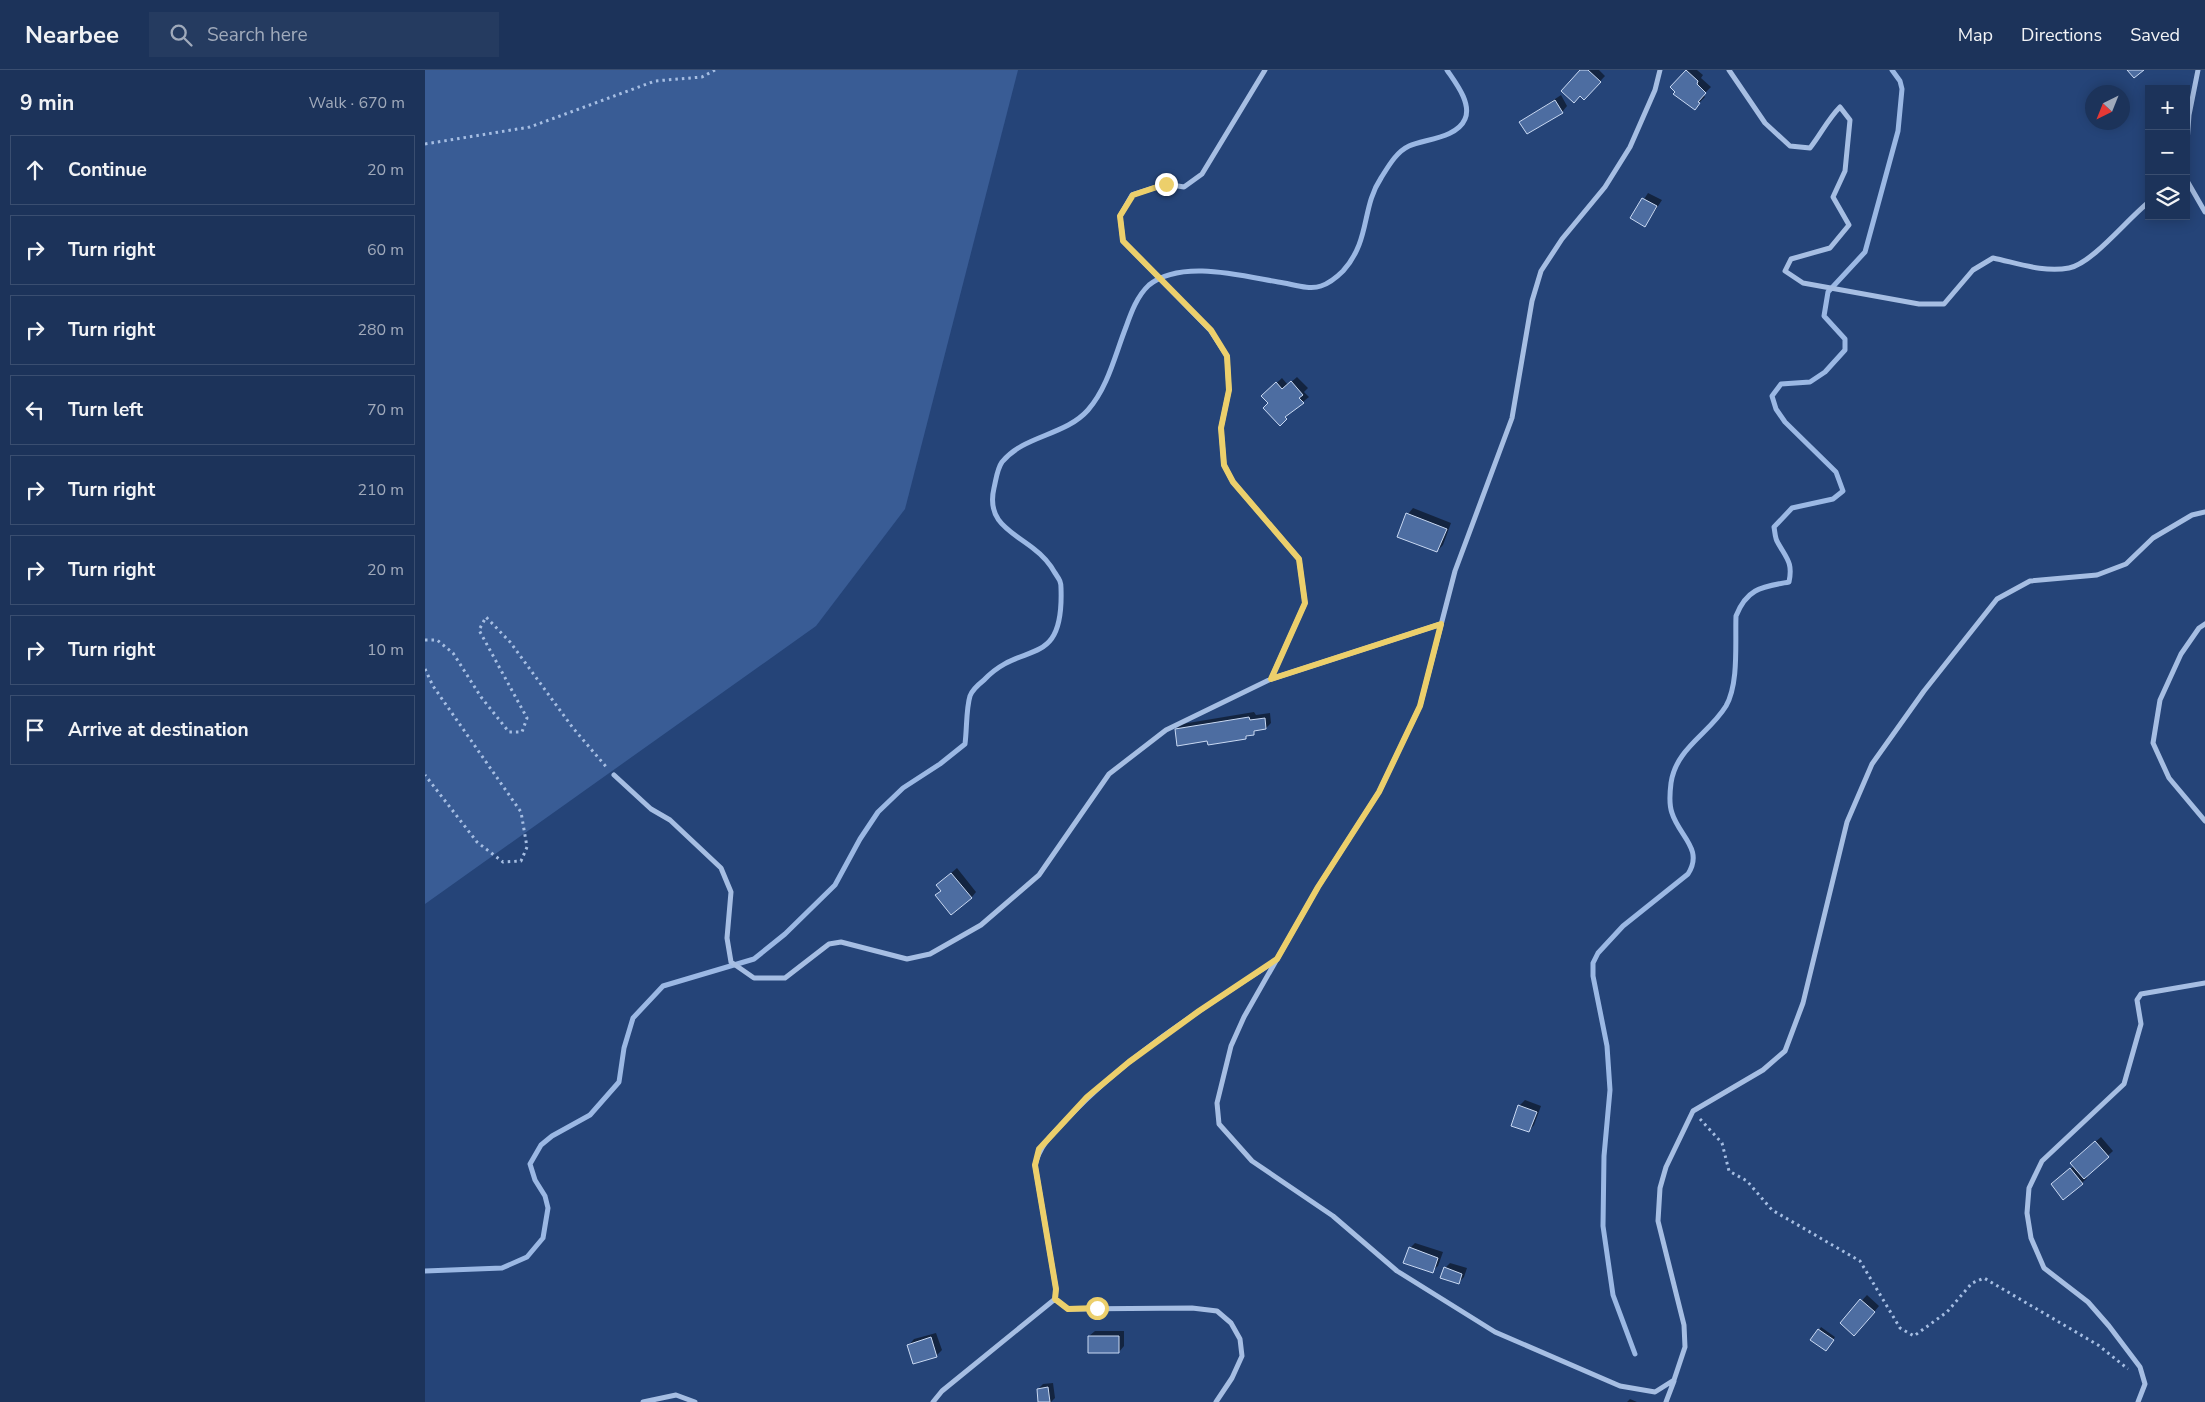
<!DOCTYPE html>
<meta charset="utf-8">
<style>
body{margin:0;font-family:"Nunito Sans",sans-serif;background:#253b60;color:#f1f3f6}
.controls{position:absolute;right:15px;top:15px;display:grid;overflow:hidden;border-radius:0px;box-shadow:0 2px 12px #0003}
.controls button{width:45px;height:45px;display:grid;place-items:center;padding:0;border:0;border-bottom:1px solid #3a4e70;background:#1c335a;color:#f1f3f6;font:25px sans-serif}
.compass{position:absolute;left:1660px;top:15px;width:45px;height:45px;border-radius:50%;background:#1c335a;box-shadow:0 2px 12px #0003;rotate:223deg}
.stop{position:absolute;width:15px;height:15px;margin:-11px;border:4px solid #eccf6b;border-radius:50%;background:#fff}
.stop.end{background:#eccf6b;border-color:#fff;box-shadow:0 1px 5px #0008}
.list{margin:0;padding:0;list-style:none}
h2{display:flex;justify-content:space-between;align-items:center;height:65px;margin:0;padding:0 20px;font-size:21px}
h2 small{font-size:16px;font-weight:400;color:#a0aabb}
.list li{display:grid;grid-template-columns:32px 1fr auto;gap:15px;align-items:center;box-sizing:border-box;height:70px;margin:0 10px 10px;padding:0 10px;border:1px solid #3a4e70;border-radius:0px}
.list b{display:block;font-size:19px;white-space:nowrap}
.list em{font-size:16px;font-style:normal;color:#a0aabb}
.icon{flex:none;width:28px;height:28px;fill:none;stroke:currentColor;stroke-width:2;stroke-linecap:round;stroke-linejoin:round}
.map{position:relative;flex:none;width:1780px;height:1332px;overflow:hidden}
header{display:flex;align-items:center;gap:30px;box-sizing:border-box;height:70px;padding:0 25px;background:#1c335a;border-bottom:1px solid #3a4e70}
header strong{font-size:24px}
nav{display:flex;gap:28px;margin-inline-start:auto;font-size:18px}
.search{width:350px;height:45px;background:#253b60;display:flex;align-items:center;gap:12px;box-sizing:border-box;padding:0 18px;border-radius:0px;color:#a0aabb;font-size:19px}
main{display:flex}
aside{flex:1;background:#1c335a}
.map>svg:first-child{display:block}
.green{fill:#395c95}
.shadow{fill:#0007}
.lines{fill:none;stroke-linecap:round;stroke-linejoin:round}
.stream{stroke:#9bb8e4;stroke-width:5}
.building{fill:#4d6da1;stroke:#c9d9f3}
.path{stroke:#a6bee3;stroke-width:3;stroke-dasharray:2.5 4;stroke-linecap:butt}
.minor{stroke:#a6bee3;stroke-width:5}
.route{stroke:#eccf6b;stroke-width:6}
</style>
<header>
<strong>Nearbee</strong>
<div class="search"><svg class="icon" aria-label="search" viewBox="0 0 24 24"><circle cx="10" cy="10" r="6"/><path d="M15 15l6 6"/></svg>Search here</div>
<nav><a>Map</a><a>Directions</a><a>Saved</a></nav>
</header>
<main>
<aside>
<h2>9 min<small>Walk · 670 m</small></h2>
<ul class="list">
<li><svg class="icon" aria-label="ahead" viewBox="0 0 24 24"><path d="M12 20V5M6 11l6-6 6 6"/></svg><div><b>Continue</b></div><em>20 m</em></li>
<li><svg class="icon" aria-label="right" viewBox="0 0 24 24"><path d="M7 20v-9h11M14 6l5 5-5 5"/></svg><div><b>Turn right</b></div><em>60 m</em></li>
<li><svg class="icon" aria-label="right" viewBox="0 0 24 24"><path d="M7 20v-9h11M14 6l5 5-5 5"/></svg><div><b>Turn right</b></div><em>280 m</em></li>
<li><svg class="icon" aria-label="left" viewBox="0 0 24 24"><path d="M17 20v-9H6M10 6l-5 5 5 5"/></svg><div><b>Turn left</b></div><em>70 m</em></li>
<li><svg class="icon" aria-label="right" viewBox="0 0 24 24"><path d="M7 20v-9h11M14 6l5 5-5 5"/></svg><div><b>Turn right</b></div><em>210 m</em></li>
<li><svg class="icon" aria-label="right" viewBox="0 0 24 24"><path d="M7 20v-9h11M14 6l5 5-5 5"/></svg><div><b>Turn right</b></div><em>20 m</em></li>
<li><svg class="icon" aria-label="right" viewBox="0 0 24 24"><path d="M7 20v-9h11M14 6l5 5-5 5"/></svg><div><b>Turn right</b></div><em>10 m</em></li>
<li><svg class="icon" aria-label="arrive" viewBox="0 0 24 24"><path d="M6 21V4h12l-3 4 3 4H6"/></svg><div><b>Arrive at destination</b></div></li>
</ul>
</aside>
<div class="map">
<svg width="1780" height="1332" viewBox="0 0 1780 1332">
<rect width="100%" height="100%" fill="#254478"/>
<path class="green" d="M0,0h593l-113,439 -89,117 -391,278z"/>
<path class="shadow" d="M1157,0h17l6,6 -16,17z
M1262,0h10l6,5 -2,3 10,9 -8,8 2,2 -11,11 -22,-21z
M1136,25l6,11 -5,6 -41,10z
M1223,123l14,7 -17,26 -13,-8z
M872,307l11,11 -4,4 5,5 -19,15 -10,12 -10,-21 -7,-7 19,-18 6,7z
M988,438l38,15 -8,22 -6,6 -29,-37z
M829,642l2,3 14,-2 1,10 -5,5 -8,1 -12,8 -38,3 -32,-11 6,-5z
M532,798l19,24 -5,6 -29,-8 1,-10z
M1100,1030l16,6 -7,19 -5,6 -10,-25z
M1676,1067l12,14 -27,25 1,2 -5,5 -24,-4 16,-13 3,-8z
M990,1173l28,9 -5,14 -6,5 -22,-23z
M1025,1193l17,5 -3,9 -5,5 -14,-14z
M1442,1225l12,11 -19,23 -19,-6z
M1396,1257l14,10 -7,10 -9,-17z
M670,1261h29v15l-5,6 -30,-16z
M511,1263l6,17 -6,6 -27,-11 5,-6z
M628,1313l2,15 -4,4h-12l-1,-13 5,-5z
M1205,1329l7,3h-10z"/>
<g class="lines">
<path class="stream" d="M0,1201l77,-3 25,-11 16,-19 5,-30 -3,-12 -10,-16 -5,-16 11,-19 11,-9 38,-21 29,-33 5,-34 9,-30 30,-32 91,-27 31,-25 50,-49 25,-46 18,-27 25,-24 37,-24 25,-20c2,-15 1,-35 5,-48 2,-6 9,-12 14,-16 38,-41 80,-9 77,-92 0,-7 -2,-9 -6,-15 -5,-9 -13,-18 -21,-24 -23,-18 -48,-27 -40,-61 2,-8 3,-19 8,-26 22,-27 63,-26 86,-52 20,-23 27,-55 38,-83 5,-14 11,-31 23,-42 33,-27 97,-8 135,-2 11,2 26,7 37,3 9,-3 16,-9 22,-15 28,-31 18,-63 38,-93 7,-11 15,-26 28,-32 16,-7 48,-8 56,-27 7,-16 -10,-37 -18,-49
M1210,1284l-22,-59 -10,-69 1,-70 6,-66 -3,-44 -14,-70v-13l5,-10 25,-27 65,-52c16,-25 -9,-38 -16,-61 -3,-8 -2,-22 -1,-30 5,-35 38,-49 55,-77 13,-23 9,-63 10,-90 11,-28 26,-29 53,-34 4,-19 -2,-23 -11,-39 -3,-4 -3,-11 -4,-16l18,-19 41,-9 10,-8 -7,-19 -51,-50 -9,-13 -4,-13 9,-12 29,-2 15,-10 20,-22v-11l-21,-23 4,-24 37,-40 33,-121 4,-42 -2,-8 -8,-11"/>
</g>
<path class="building" d="M1155,0h8l13,12 -17,18 -4,-4 -6,7 -13,-12z
M1261,0l12,11 -1,3 9,9 -8,9 2,1 -5,7 -22,-16 2,-2 -5,-5z
M1702,0h17l-10,8z
M1130,30l8,13 -36,21 -8,-12z
M1217,128l15,8 -12,21 -15,-9z
M866,311l12,14 -4,3 5,5 -19,14 2,2 -7,7 -17,-18 5,-5 -7,-7 15,-14 6,7z
M981,443l41,16 -10,23 -40,-15z
M824,647l1,3 15,-2 1,11 -12,2v4l-8,1v3l-38,6 -1,-4 -30,5 -2,-17z
M526,803l21,25 -21,17 -16,-20 6,-4 -5,-6z
M1093,1035l19,7 -8,20 -18,-6z
M1670,1071l14,16 -25,22 -14,-16z
M1645,1098l13,16 -20,16 -12,-16z
M984,1177l29,11 -5,15 -30,-10z
M1019,1197l18,7 -3,10 -19,-6z
M1435,1229l15,13 -21,24 -14,-13z
M1393,1259l16,11 -8,11 -16,-11z
M663,1266h31v17h-31z
M506,1267l6,20 -24,7 -6,-19z
M623,1317l2,15h-12l-1,-13z"/>
<g class="lines">
<path class="path" d="M0,74l105,-17 125,-46 47,-4 13,-7
M0,570h12l16,13 28,44 28,35h13l5,-14 -48,-88 7,-13 24,25 63,86 35,41
M0,599l8,17 88,126 6,35 -6,14 -18,1 -26,-20 -52,-67
M1275,1049l22,24 7,28 18,10 25,29 88,51 40,67 14,8 33,-24 25,-29 12,-5 114,67 30,24"/>
<path class="minor" d="M840,0l-63,104 -18,13 -18,-3 -34,11 -12,21 3,25 87,89 17,26 2,34 -8,38 3,37 9,17 66,77 6,44 -34,76
M1235,0l-5,20 -25,57 -25,40 -43,52 -21,32 -9,30 -20,117 -57,153 -35,135 -41,86 -61,95 -74,130 -13,29 -14,57 2,21 33,37 81,55 64,55 98,61 125,54 35,6 19,-12 11,-33 -1,-22 -26,-104 2,-33 6,-21 27,-56 70,-41 22,-19 18,-48 44,-181 25,-58 52,-73 73,-92 33,-18 67,-6 29,-11 27,-26 39,-23 13,-3
M1304,0l36,53 25,23 20,2c11,-14 18,-29 30,-41l10,13 -5,51 -12,26 16,28 -19,23 -39,11 -6,12 18,12 116,21h25l29,-34 20,-12c24,5 51,15 76,10 24,-5 59,-50 80,-66
M1761,86l3,-41 9,-45
M1761,109l19,33
M1780,554l-6,4 -18,26 -21,46 -7,43 16,35 36,43
M189,705l37,34 19,11 51,48 10,24 -4,46 4,24 23,16h31l44,-34 12,-2 66,17 23,-5 51,-29 58,-50 70,-101 57,-44 105,-51 170,-55
M630,1229l1,-10 -21,-124c6,-22 17,-30 32,-46 60,-64 135,-110 208,-158
M630,1229l13,10 124,-1 25,3 14,12 9,16 2,17 -10,22 -16,24
M218,1332l33,-7 19,7
M508,1332l9,-11 113,-92
M1241,1332l8,-21
M1713,1332l7,-18 -5,-17 -31,-41 -21,-24 -44,-34 -13,-30 -4,-25 2,-25 13,-27 82,-77 17,-60 -4,-24 4,-6 64,-11"/>
</g>
<g class="lines">
<path class="route" d="M672,1238l-29,1 -13,-10 1,-10 -21,-124 4,-16 48,-52 42,-35 70,-51 78,-52 41,-72 61,-95 41,-86 21,-82 -170,55 34,-76 -6,-44 -66,-77 -9,-17 -3,-37 8,-38 -2,-34 -16,-26 -88,-89 -3,-25 13,-21 33,-11"/>
</g>
</svg>
<div class="controls">
<button>+</button>
<button>−</button>
<button><svg class="icon" aria-label="layers" viewBox="0 0 24 24"><path d="M12 4l9 5-9 5-9-5zM3 14l9 5 9-5"/></svg></button>
</div>
<svg class="compass" viewBox="-18 -18 36 36"><path d="M0-13l5 13h-10z" fill="#e53935"/><path d="M0 13l5-13h-10z" fill="#a0aabb"/></svg>
<div class="stop" style="left:672px;top:1238px"></div>
<div class="stop end" style="left:741px;top:114px"></div>
</div>
</main>
